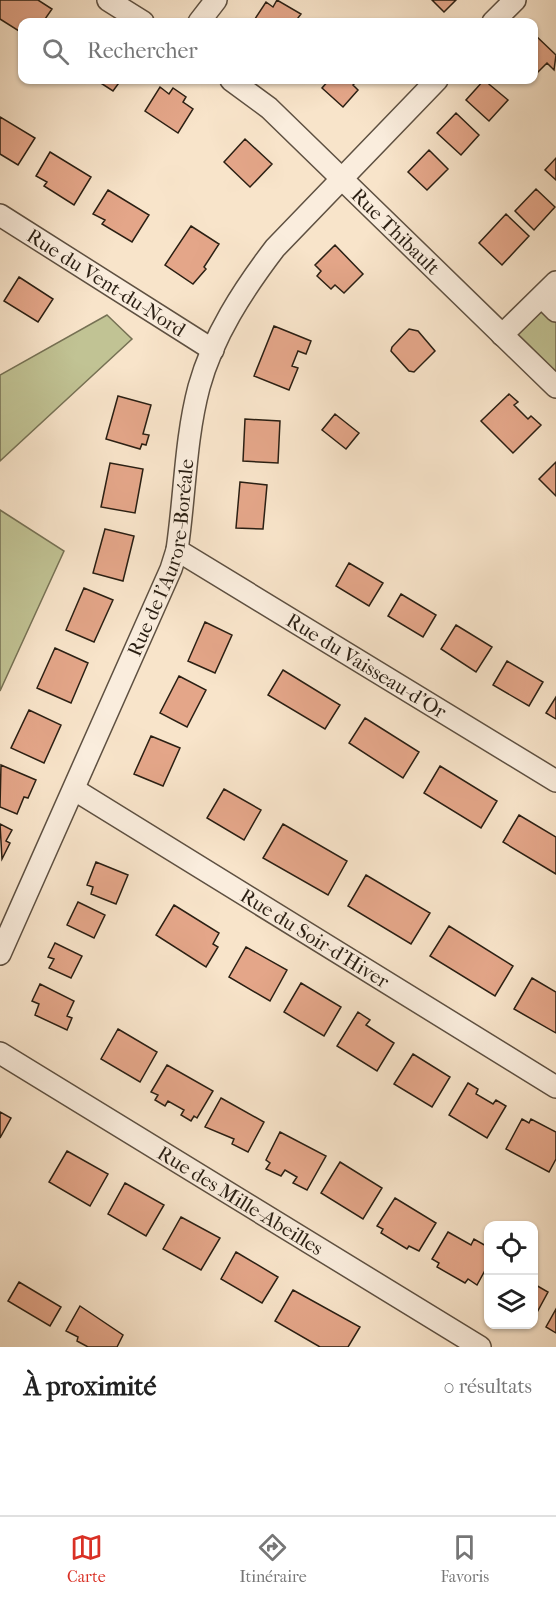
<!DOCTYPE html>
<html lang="fr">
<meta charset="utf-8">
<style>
body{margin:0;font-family:"IM FELL French Canon",serif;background:#f6f6f6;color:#222}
.controls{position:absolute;right:18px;bottom:18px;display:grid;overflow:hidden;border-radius:12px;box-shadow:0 2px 4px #0004}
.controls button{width:54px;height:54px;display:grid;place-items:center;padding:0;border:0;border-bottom:2px solid #e0e0e0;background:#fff;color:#222;font:30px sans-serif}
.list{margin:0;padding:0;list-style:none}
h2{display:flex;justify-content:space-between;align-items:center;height:78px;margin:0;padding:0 24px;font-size:26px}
h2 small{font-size:20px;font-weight:400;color:#767676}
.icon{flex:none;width:33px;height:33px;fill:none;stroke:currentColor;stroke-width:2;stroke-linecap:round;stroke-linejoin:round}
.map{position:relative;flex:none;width:556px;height:1347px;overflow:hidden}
.search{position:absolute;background:#fff;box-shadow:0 2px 4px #0004;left:18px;right:18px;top:18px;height:66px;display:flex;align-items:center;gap:15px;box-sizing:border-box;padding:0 21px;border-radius:12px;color:#767676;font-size:22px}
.sheet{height:168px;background:#fff}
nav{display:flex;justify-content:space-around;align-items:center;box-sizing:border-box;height:84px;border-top:2px solid #e0e0e0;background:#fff;font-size:16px;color:#767676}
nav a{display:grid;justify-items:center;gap:3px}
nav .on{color:#d93025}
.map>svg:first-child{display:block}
.green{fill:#c1c394;stroke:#767154;stroke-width:1.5}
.building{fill:#e4a689;stroke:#2a1f13;stroke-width:1.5}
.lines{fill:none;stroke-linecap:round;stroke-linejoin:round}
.minor-casing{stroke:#5e5041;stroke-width:24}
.minor{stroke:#faeddd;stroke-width:21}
.labels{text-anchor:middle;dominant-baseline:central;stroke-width:4.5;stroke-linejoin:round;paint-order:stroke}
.street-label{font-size:20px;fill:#2a1f13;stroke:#faeddd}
</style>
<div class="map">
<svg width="556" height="1347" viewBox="0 0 556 1347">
<rect width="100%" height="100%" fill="#f8e4ca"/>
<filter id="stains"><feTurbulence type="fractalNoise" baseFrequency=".00333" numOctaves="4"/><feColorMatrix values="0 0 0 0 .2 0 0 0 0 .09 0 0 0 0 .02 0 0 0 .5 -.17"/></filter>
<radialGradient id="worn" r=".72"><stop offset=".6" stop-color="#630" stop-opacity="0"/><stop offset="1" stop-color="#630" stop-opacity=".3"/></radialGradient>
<path class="green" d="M556,282v105l-54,-52z
M107,315l25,24 -132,122v-86z
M0,510l64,41 -64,140z"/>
<path class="building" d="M0,0h38l14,9 -9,13h-21v11l-22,-14z
M277,0l24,14 -6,8h-42l13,-20 7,5z
M432,0h24l-12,12z
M534,34l22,21 -2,15 -7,-7 -11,11 -2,-2z
M96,80h25l-8,11z
M329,80h29l-5,5 5,5 -15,17 -21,-19z
M484,80l24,20 -19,21 -23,-21z
M160,87l9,7 4,-6 13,9 -3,5 10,7 -15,24 -33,-22z
M456,113l23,22 -18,20 -24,-22z
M0,117l35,21 -17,27 -18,-11z
M245,139l27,25 -22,23 -26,-25z
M429,150l19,19 -21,21 -19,-18z
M50,152l41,25 -17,28 -30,-19 3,-4 -11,-6z
M556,158v22l-11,-10z
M536,189l19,18 -21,23 -19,-19z
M108,190l41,25 -17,27 -30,-18 3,-4 -12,-6z
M506,214l23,22 -27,29 -23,-22z
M191,226l28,18 -15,23 2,2 -13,15 -28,-19z
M335,245l28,29 -19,19 -9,-8 -4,4 -14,-13 4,-5 -6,-6z
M19,277l34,22 -15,23 -34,-21z
M274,326l37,15 -5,13 -8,-3 -6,15 6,2 -9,22 -35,-14z
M409,329l9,2 17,20 -21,21 -5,-1 -18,-20 1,-4z
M509,394l9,8 -4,3 14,14 3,-3 10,9 -28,28 -32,-32z
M118,396l33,9 -8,29 6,1 -3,10 -4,-1 -2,5 -34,-10z
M335,414l24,19 -13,16 -24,-19z
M245,419l35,2 -2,42 -35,-2z
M556,462v34l-17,-17z
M110,463l33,6 -8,44 -34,-6z
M240,482l27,3 -4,44 -27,-1z
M105,529l29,7 -11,45 -30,-8z
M349,563l34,20 -14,23 -33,-20z
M84,588l29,12 -19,42 -28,-12z
M401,594l35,21 -13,22 -35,-21z
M205,622l27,13 -17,38 -27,-12z
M456,625l36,22 -16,25 -35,-23z
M55,648l33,15 -17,40 -34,-15z
M507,661l36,21 -14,24 -36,-21z
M283,670l57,35 -15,24 -57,-34z
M179,676l27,14 -19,37 -27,-14z
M556,697v22l-10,-6z
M29,710l32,15 -17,38 -33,-15z
M365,718l54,34 -16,26 -54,-35z
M151,736l29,12 -17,38 -29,-12z
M1,765l35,15 -8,18 -4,-1 -7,17 -17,-7z
M440,766l57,35 -16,27 -57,-35z
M224,789l37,21 -17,30 -37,-22z
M519,815l37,22v37l-53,-32z
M0,824l12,6 -6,11 4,2 -8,16z
M283,824l64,37 -19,34 -65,-37z
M96,862l32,13 -12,29 -25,-10 2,-7 -6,-2z
M366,875l64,38 -19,31 -63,-38z
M78,902l27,13 -11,23 -27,-13z
M174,905l45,28 -6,11 5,3 -12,20 -50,-32z
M449,926l64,40 -18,30 -65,-40z
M55,943l27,13 -11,22 -22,-10 5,-9 -6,-2z
M246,947l41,23 -17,31 -41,-24z
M532,978l24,14v41l-42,-24z
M301,983l40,24 -17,29 -40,-24z
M40,984l34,17 -7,15 5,2 -5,12 -32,-15 4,-11 -7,-3z
M358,1012l12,8 -4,5 28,18 -17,28 -40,-25z
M118,1029l39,23 -17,30 -39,-23z
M413,1054l37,23 -18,30 -38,-23z
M167,1065l46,26 -16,27 -3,-2 -3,5 -10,-6 3,-5 -16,-9 -3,5 -10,-6 3,-5 -7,-3z
M468,1083l10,6 -2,5 17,10 3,-4 10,6 -19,32 -38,-23z
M221,1098l43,24 -16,30 -16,-8 2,-5 -29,-12z
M0,1112l11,6 -11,20z
M522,1119l7,4 2,-4 25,13v27l-7,13 -43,-23z
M280,1132l46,24 -19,34 -14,-7 4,-6 -12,-7 -4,6 -15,-7 4,-6 -4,-3z
M67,1151l41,23 -18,32 -41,-24z
M340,1162l42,26 -19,31 -42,-26z
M125,1183l39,22 -18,31 -38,-22z
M395,1198l41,25 -17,28 -10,-5 -2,3 -26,-16 2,-4 -6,-3z
M181,1217l39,21 -19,32 -38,-21z
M448,1232l23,13 3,-6 14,8v18l-11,20 -9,-6 -3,4 -28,-16 2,-4 -7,-4z
M236,1252l42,25 -16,26 -41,-24z
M19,1282l42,25 -11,19 -42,-25z
M534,1284l14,8 -14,26z
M293,1290l67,37 -12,20h-28l-45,-26z
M80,1306l43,29 -6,12h-29l-11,-6 1,-4 -12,-6z
M556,1309v24l-10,-6z"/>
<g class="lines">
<g class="minor-casing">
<g id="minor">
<path d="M108,0l35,22"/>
<path d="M199,22l17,-22"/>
<path d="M493,22l22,-22"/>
<path id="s1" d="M231,80l38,28 287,279"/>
<path id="s2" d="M0,215l213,135"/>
<path d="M542,297l14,14"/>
<path d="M502,335l54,-53"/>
<path id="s3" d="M177,550l379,231"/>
<path id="s4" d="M75,790l481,297"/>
<path id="s5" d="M0,954l171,-385 6,-19c8,-54 8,-110 22,-163 14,-51 44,-97 76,-139l162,-168"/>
<path id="s6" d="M0,1053l480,294"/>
</g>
</g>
<use href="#minor" class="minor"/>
</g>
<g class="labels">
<g class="street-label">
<text stroke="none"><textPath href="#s1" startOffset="224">Rue Thibault</textPath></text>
<text stroke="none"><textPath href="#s2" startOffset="126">Rue du Vent-du-Nord</textPath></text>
<text stroke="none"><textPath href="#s5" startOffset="430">Rue de l'Aurore-Boréale</textPath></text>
<text stroke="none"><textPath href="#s3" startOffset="222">Rue du Vaisseau-d'Or</textPath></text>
<text stroke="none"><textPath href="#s4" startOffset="282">Rue du Soir-d'Hiver</textPath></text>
<text stroke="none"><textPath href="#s6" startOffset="282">Rue des Mille-Abeilles</textPath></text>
</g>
</g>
<rect width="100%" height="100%" filter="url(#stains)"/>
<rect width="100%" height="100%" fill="url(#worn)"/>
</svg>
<div class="controls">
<button><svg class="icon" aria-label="locate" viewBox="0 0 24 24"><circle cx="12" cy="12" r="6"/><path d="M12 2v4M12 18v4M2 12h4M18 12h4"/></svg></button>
<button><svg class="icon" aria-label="layers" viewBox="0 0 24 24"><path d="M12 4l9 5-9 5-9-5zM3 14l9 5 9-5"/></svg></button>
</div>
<div class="search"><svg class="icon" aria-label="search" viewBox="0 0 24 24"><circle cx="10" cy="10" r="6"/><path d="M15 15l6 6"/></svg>Rechercher</div>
</div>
<section class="sheet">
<h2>À proximité<small>0 résultats</small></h2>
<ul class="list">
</ul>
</section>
<nav>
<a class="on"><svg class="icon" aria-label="map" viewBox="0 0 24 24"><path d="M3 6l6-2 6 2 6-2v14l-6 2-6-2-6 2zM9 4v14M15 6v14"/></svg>Carte</a>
<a><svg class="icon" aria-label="directions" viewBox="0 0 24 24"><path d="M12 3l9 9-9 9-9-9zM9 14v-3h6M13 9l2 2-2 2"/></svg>Itinéraire</a>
<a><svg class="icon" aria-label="saved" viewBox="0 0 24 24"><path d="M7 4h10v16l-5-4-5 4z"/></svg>Favoris</a>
</nav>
